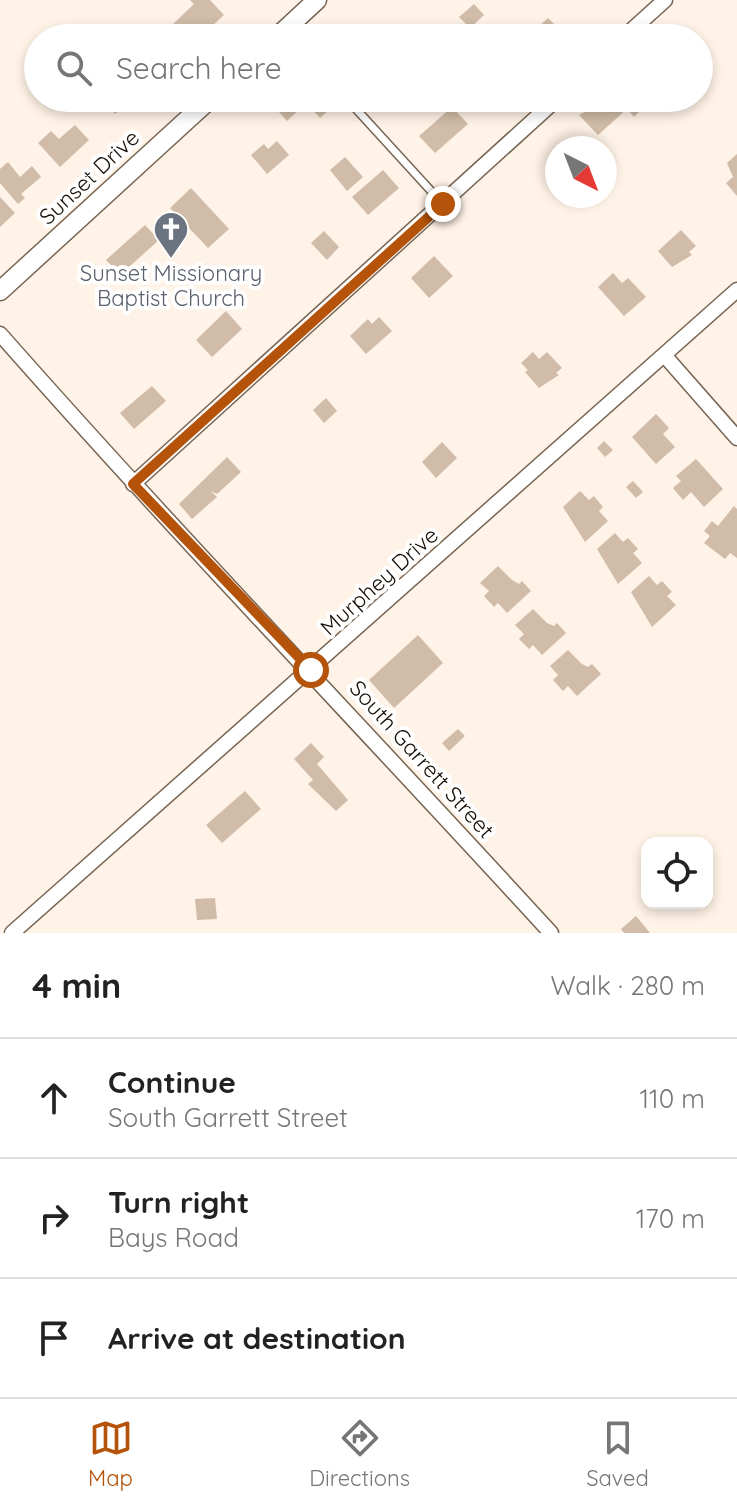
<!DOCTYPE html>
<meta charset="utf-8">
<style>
body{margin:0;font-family:Quicksand,sans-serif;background:#f2f2f2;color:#222}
.controls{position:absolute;right:24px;bottom:24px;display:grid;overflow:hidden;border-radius:16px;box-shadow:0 4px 12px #0003}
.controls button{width:72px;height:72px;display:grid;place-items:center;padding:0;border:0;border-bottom:2px solid #e0e0e0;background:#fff;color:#222;font:40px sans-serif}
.compass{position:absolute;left:545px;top:136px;width:72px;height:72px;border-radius:50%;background:#fff;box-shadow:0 4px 12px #0003;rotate:138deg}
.stop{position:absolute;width:24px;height:24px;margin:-18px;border:6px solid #b45309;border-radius:50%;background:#fff}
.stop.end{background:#b45309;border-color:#fff;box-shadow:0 2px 8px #0008}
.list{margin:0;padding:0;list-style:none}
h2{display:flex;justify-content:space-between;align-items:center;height:104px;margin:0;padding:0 32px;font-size:34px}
h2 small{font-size:26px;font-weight:400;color:#767676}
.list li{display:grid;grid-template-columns:52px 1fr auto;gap:24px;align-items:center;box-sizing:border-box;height:120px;padding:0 32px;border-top:2px solid #e0e0e0}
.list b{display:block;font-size:30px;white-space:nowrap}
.list p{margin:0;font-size:26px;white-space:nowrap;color:#767676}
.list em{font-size:26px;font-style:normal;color:#767676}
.icon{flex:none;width:44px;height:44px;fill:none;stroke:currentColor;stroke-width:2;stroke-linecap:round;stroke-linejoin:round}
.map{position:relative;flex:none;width:737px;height:933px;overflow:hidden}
.search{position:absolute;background:#fff;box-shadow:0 4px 12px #0003;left:24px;right:24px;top:24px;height:88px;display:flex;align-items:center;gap:20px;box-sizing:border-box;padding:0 28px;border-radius:44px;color:#767676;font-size:30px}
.sheet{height:464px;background:#fff}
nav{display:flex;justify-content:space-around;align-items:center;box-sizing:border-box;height:112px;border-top:2px solid #e0e0e0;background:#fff;font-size:22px;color:#767676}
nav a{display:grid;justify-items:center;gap:4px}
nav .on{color:#b45309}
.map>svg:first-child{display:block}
.building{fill:#d0bca8}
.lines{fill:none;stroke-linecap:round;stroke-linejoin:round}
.service-casing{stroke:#776553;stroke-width:10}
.minor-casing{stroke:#776553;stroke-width:17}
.tertiary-casing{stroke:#776553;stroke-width:21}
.service{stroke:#fff;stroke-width:7}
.minor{stroke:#fff;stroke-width:14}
.tertiary{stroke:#fff;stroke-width:18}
.route{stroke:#b45309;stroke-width:10}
.labels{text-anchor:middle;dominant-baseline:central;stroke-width:8;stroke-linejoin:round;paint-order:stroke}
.street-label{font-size:22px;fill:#150e07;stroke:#fff}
.worship-label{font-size:22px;fill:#5b616d;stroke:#fff}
</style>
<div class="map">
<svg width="737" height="933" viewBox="0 0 737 933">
<rect width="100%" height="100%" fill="#fff2e6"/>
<path class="building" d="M190,0h20l14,15 -25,23h-13l-13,-14 21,-20z
M474,4l10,11 -14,13 -11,-11z
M548,18l16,16 -4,4h-34z
M102,98h33l-20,16z
M278,98h52l6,6 -16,14 -14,-15 -19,18 -15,-17z
M611,98h27l6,9 -10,10 -7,-8 -29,26 -19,-20 13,-7 4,4z
M452,107l16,17 -33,29 -16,-17z
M75,125l14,15 -29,27 -22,-24 13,-12 8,8z
M277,141l12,14 -22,19 -16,-19 13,-11 4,5z
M737,154v42l-11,-13 7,-6 -6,-14z
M345,157l18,20 -16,14 -17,-21z
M8,162l12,15 12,-11 9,11 -20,17 4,4 -7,6 -18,-21v-14z
M383,170l16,18 -31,27 -16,-18z
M191,188l38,41 -21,19 -38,-40z
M0,197l15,16 -15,14z
M145,225l14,15 -39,35 -14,-15z
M681,230l15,16 -7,6 3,3 -20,12 -14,-16z
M324,231l15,16 -12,13 -16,-17z
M434,256l19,20 -24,22 -18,-20z
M613,273l9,10 6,-5 18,19 -22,19 -26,-29z
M226,311l16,18 -30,28 -16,-17z
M379,317l13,14 -26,23 -16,-18 18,-17 4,5z
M533,352l6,7 8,-7 15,16 -6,5 3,2 -20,13 -14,-16 3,-2 -7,-7z
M152,386l14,15 -32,28 -14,-16z
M326,398l11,13 -13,12 -11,-13z
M656,414l13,14 -6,6 12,13 -19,17 -24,-27z
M604,441l9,9 -8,7 -8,-9z
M442,442l15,16 -21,20 -14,-16z
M227,457l14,15 -24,22 -6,-3 6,6 -25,22 -13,-15z
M696,459l27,30 -19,18 -13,-15 -8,8 -10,-12 8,-7 -5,-5z
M633,481l10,11 -7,6 -10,-11z
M580,491l9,9 5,-4 9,11 -4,4 9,10 -23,21 -22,-35z
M734,506l3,3v49l-7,-5 -5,6 -21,-16 6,-7 -6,-5 8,-10 6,5z
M615,533l8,9 5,-4 10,11 -5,4 9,10 -24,21 -21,-35z
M498,566l14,14 7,4 3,-3 9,10 -24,22 -9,-10 -4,4 -10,-11 5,-5 -9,-8z
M649,576l8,9 5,-4 10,11 -5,4 9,9 -24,22 -21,-35z
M533,609l14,14 7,3 3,-3 9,10 -24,22 -9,-10 -4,4 -10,-10 5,-5 -9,-9z
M418,635l25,28 -49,45 -25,-28z
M568,650l14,14 6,3 4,-3 9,10 -24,22 -9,-10 -5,5 -10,-11 5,-5 -8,-9z
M458,729l7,7 -16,15 -7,-8z
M311,743l13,14 -7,7 31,36 -12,11 -28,-27 5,-4 -19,-21z
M245,791l16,18 -39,34 -16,-18z
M215,898l2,21 -20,1 -2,-21z
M636,916l14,17h-26l-3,-4z"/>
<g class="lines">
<g class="service-casing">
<path id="service" d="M346,98l96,105"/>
</g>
<g class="minor-casing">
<path id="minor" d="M623,38l42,-38
M0,334c180,204 368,399 551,599
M665,356l72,82
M133,484l425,-386
M12,933l725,-643"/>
</g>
<g class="tertiary-casing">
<path id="tertiary" d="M276,38l41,-38
M0,291l211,-193"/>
</g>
<use href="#service" class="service"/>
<use href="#minor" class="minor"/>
<use href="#tertiary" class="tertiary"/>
</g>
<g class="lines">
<path class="route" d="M311,670l-178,-186 310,-280"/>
</g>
<defs>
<g id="church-pin" transform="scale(1.8)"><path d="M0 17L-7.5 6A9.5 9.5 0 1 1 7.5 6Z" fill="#6b7280" stroke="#fff"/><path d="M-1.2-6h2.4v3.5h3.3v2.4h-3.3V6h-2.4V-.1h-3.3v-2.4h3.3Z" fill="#fff"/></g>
</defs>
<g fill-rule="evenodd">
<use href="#church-pin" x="171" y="229"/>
</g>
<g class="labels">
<g class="street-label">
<text transform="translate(89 177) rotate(-43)">Sunset Drive</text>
<text transform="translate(379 581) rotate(-42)">Murphey Drive</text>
<text transform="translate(422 759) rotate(48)">South Garrett Street</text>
</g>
<g class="worship-label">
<text x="171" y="273">Sunset Missionary<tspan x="171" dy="25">Baptist Church</tspan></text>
</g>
</g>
</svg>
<div class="controls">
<button><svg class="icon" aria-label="locate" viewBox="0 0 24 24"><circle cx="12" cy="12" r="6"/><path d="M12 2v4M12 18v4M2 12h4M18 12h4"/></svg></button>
</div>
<svg class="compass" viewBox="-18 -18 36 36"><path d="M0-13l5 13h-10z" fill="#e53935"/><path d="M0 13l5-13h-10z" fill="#767676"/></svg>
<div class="stop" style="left:311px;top:670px"></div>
<div class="stop end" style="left:443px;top:204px"></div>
<div class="search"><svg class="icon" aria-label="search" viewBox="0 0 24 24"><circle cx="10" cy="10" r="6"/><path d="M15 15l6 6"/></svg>Search here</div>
</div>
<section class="sheet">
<h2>4 min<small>Walk · 280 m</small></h2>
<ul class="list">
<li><svg class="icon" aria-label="ahead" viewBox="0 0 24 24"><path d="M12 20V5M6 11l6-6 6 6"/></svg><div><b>Continue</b><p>South Garrett Street</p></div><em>110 m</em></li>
<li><svg class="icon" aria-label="right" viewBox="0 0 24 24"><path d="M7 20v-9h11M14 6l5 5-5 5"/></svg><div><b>Turn right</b><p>Bays Road</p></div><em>170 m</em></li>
<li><svg class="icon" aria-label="arrive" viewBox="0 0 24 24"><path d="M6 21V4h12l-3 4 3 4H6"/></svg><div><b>Arrive at destination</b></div></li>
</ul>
</section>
<nav>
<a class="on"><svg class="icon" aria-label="map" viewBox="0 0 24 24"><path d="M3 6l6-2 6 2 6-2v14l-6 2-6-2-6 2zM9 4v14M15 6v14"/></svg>Map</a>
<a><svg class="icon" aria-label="directions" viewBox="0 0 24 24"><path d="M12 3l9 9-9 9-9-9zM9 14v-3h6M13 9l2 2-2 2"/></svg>Directions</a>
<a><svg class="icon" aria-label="saved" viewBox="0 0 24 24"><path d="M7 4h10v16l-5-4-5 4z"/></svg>Saved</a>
</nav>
